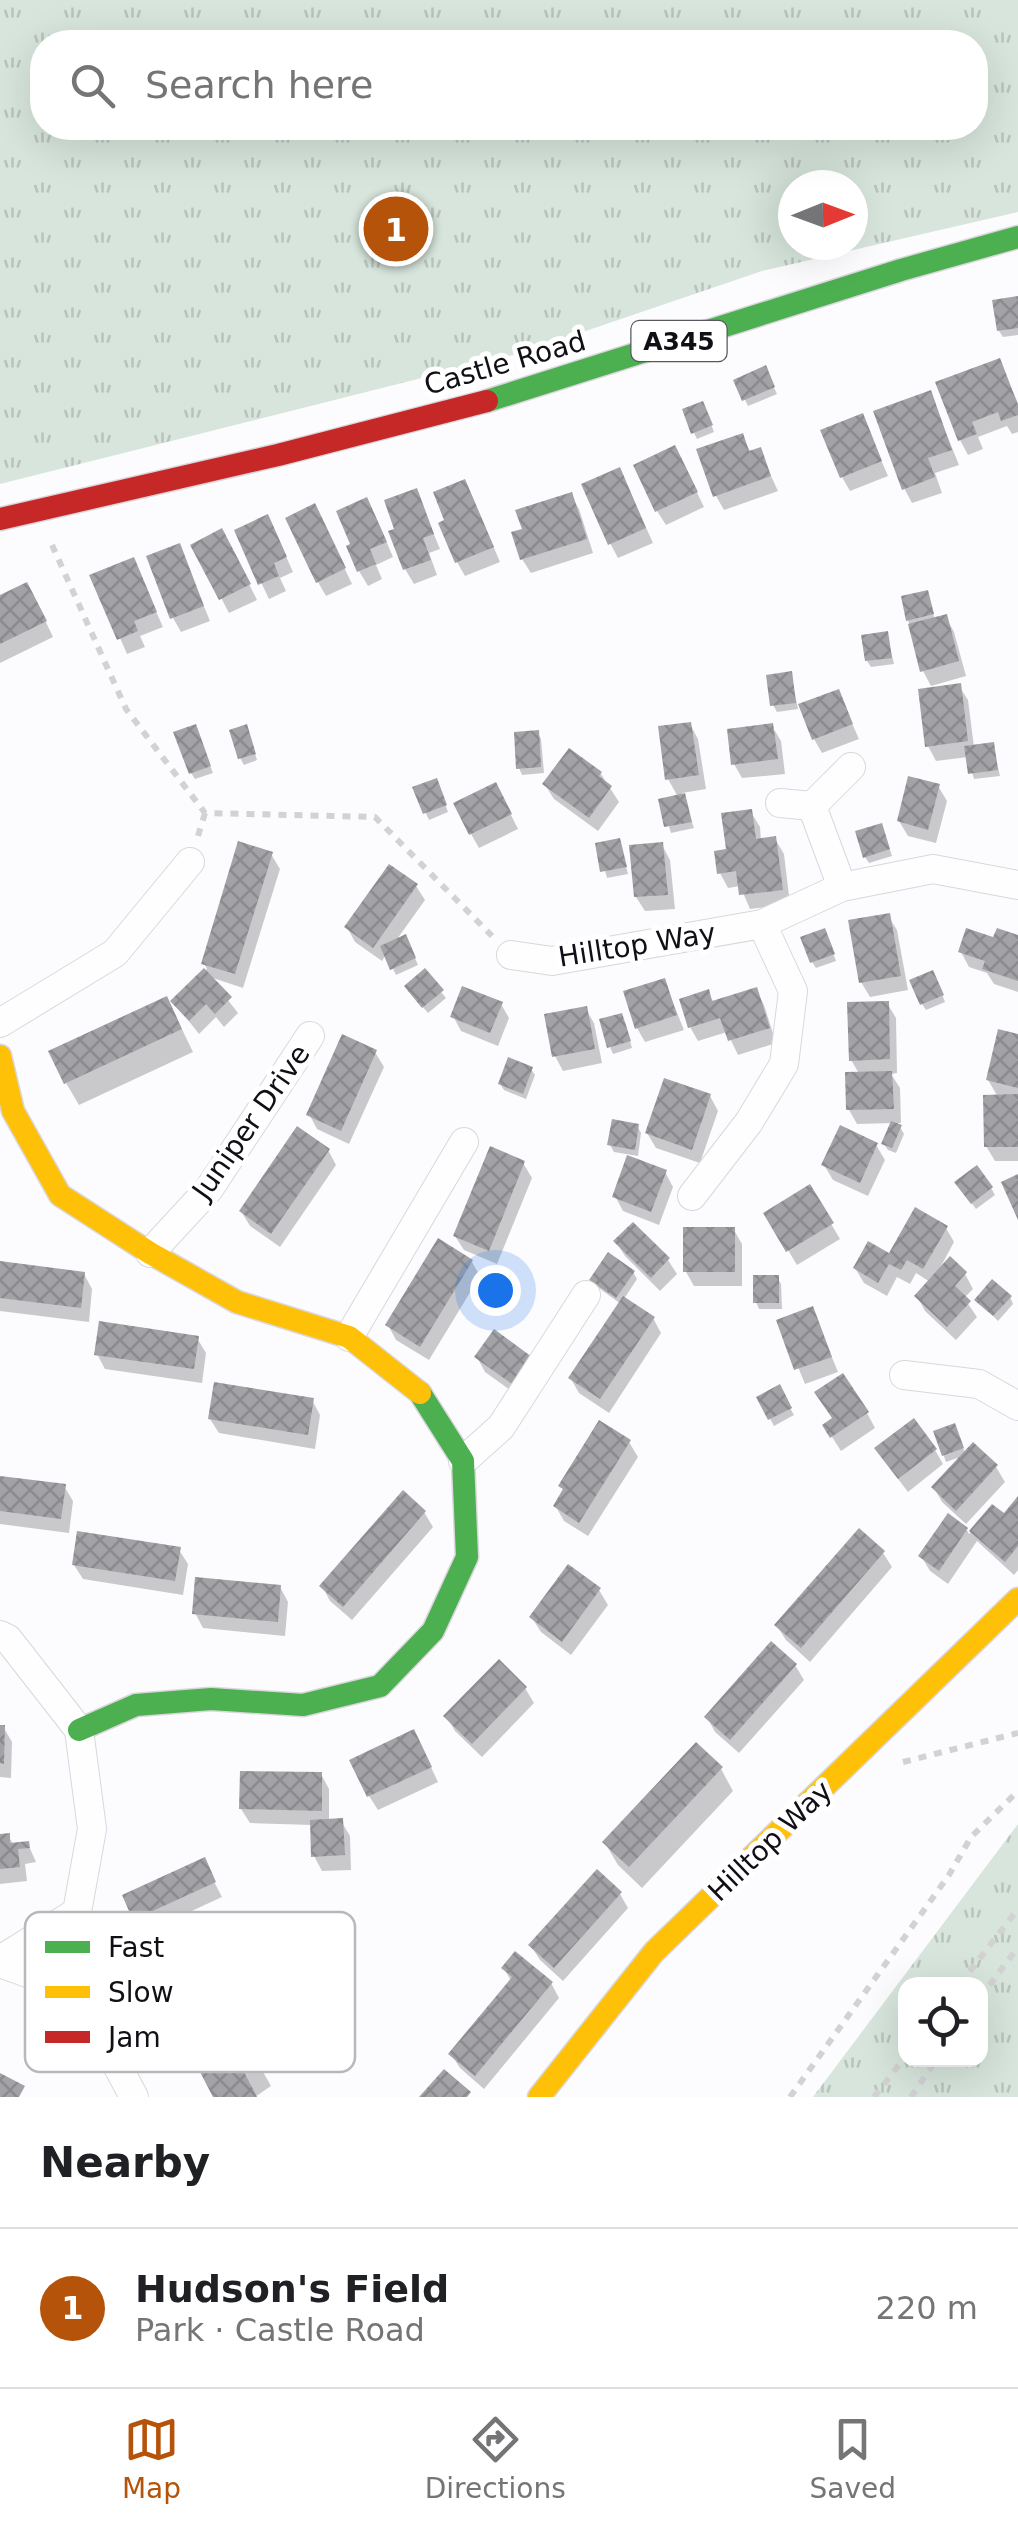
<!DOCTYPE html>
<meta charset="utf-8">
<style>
body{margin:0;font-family:"DejaVu Sans",sans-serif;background:#f6f6f6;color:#202124}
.controls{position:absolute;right:30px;bottom:30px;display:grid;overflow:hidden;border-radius:20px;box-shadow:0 10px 40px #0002}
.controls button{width:90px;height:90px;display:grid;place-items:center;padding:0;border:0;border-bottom:2px solid #e0e0e0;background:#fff;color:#202124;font:50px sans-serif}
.compass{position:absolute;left:778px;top:170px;width:90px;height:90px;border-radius:50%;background:#fff;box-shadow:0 10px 40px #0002;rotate:89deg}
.you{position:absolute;left:495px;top:1290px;width:35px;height:35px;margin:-25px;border:8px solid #fff;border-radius:50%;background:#1a73e8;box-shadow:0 0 0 15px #1a73e833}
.badge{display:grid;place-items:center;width:65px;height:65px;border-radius:50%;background:#b45309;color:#fff;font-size:32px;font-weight:700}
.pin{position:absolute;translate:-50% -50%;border:5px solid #fff;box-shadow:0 2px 10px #0006}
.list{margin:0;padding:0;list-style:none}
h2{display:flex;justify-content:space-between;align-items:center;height:130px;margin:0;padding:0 40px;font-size:42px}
h2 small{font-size:32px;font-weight:400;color:#757577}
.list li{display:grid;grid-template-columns:65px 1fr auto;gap:30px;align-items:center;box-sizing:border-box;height:160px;padding:0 40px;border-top:2px solid #e0e0e0}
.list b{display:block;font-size:38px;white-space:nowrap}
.list p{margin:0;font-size:32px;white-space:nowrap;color:#757577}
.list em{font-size:32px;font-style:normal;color:#757577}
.icon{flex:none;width:55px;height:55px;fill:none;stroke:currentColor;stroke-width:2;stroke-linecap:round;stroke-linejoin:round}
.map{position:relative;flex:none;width:1018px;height:2097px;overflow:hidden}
.search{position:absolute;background:#fff;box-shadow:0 10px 40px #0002;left:30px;right:30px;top:30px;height:110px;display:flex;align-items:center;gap:25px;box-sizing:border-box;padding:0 35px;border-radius:40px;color:#757577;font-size:38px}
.sheet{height:290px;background:#fff}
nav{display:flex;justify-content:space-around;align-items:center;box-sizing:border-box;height:140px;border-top:2px solid #e0e0e0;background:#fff;font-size:28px;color:#757577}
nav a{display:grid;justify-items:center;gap:5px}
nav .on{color:#b45309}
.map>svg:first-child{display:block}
.park{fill:url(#park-tufts);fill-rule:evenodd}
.shadow{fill:#0003}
.building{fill:url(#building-cross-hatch)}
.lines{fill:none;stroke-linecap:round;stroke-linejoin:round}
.street-casing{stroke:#d9d7dd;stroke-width:30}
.fast-casing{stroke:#d9d7dd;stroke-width:25}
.slow-casing{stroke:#d9d7dd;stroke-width:25}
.jam-casing{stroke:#d9d7dd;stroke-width:25}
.path{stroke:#d2d2d4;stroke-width:6;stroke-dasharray:8 8;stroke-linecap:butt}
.street{stroke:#fffeff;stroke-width:28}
.fast{stroke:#4caf50;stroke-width:22}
.slow{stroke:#ffc107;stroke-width:22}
.jam{stroke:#c62828;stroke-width:22}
.labels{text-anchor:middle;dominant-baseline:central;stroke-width:10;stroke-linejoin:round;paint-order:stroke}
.shield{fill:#fff;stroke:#58575c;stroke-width:2.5}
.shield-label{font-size:25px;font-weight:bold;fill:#110f16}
.street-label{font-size:28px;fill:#110f16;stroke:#fff}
.key{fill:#fff;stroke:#b8b7b9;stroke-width:2.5}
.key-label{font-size:28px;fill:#110f16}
</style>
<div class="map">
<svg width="1018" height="2097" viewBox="0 0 1018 2097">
<defs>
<pattern id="park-tufts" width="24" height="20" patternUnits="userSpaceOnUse" patternTransform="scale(2.5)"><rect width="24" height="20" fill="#d7e5dc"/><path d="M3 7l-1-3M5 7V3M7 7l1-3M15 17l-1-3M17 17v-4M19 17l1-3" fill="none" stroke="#b8c3bc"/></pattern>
<pattern id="building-cross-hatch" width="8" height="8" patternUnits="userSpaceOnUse" patternTransform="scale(2.5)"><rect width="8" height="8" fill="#a3a2a7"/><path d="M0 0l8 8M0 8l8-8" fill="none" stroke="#8b8a8f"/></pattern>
</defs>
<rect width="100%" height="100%" fill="#fcfbfe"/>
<path class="park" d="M0,0h1018v212l-256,59 -241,82 -521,131zM42,42h934v86h-934zM793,185h60v60h-60z
M1018,1824v273h-205zM906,1984h74v76h-74z"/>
<path class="shadow" d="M1018,299v36l-15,2 -4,-6z
M999,361l19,42v29l-6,2 -5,-8 -29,11 5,12 -15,6 -8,-15z
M768,375l9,19 -29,12 -12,-25z
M930,393l29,72 -24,8 7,20 -30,10 -8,-15z
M706,411l8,21 -17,7 -3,-6z
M862,416l26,60 -38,15 -8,-14z
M742,436l9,17 8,-3 19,41 -54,19 -8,-14z
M682,462l22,45 -38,18 -9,-14z
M627,485l26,58 -35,15 -8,-15z
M416,491l24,58 -11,4 8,22 -23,9 -9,-15 -8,-38z
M571,495l8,14 14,44 -62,20 -9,-14z
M472,496l28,66 -35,14 -8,-14z
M375,515l18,42 -17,8 6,14 -14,7 -9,-15z
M322,521l30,63 -26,12 -8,-14z
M237,531l38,1 18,40 -13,6 6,13 -17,8z
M179,546l31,75 -29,11 -8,-14z
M194,546h36l27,54 -28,13z
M133,560l30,67 -23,9 5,11 -18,7 -34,-78z
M927,593l8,27 11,-3 8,15 12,44 -35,10 -8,-15 -15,-51z
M0,598l35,1 18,38 -53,26z
M887,634l7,30 -23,3 -4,-6z
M791,674l7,35 -21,3 -4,-7z
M959,686l9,14 6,47 19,-2 7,31 -26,3 -6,-22 -32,4 -8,-15z
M838,692l21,47 -37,14 -8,-14z
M690,724l8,15 8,50 -24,4 12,35 -23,5 -10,-32 17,-4 -10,-18z
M772,726l9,15 4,33 -43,4 -8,-14z
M198,733l15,40 -18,6 -4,-6z
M538,733l3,6 3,34 -22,2 -3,-7z
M249,734l8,26 -13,5 -4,-7z
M601,774l18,28 -21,29 -44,-32 -9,-14z
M938,786l9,15 -11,42 -28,-7 -9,-15z
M439,787l9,25 -19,8 -14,-31z
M503,799l15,30 -39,19 -8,-14z
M751,812l9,15 1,14 14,-2 9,15 6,50 -40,5 -10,-23 -12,2 -8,-15z
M884,832l8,24 -23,7 -4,-6z
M619,840l9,34 -21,4 -9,-33z
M662,845l8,15 5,49 -30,2 -9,-14z
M271,854l9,15 -37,119 -33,-11 28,36 -14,14 -8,-10 -17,17 -26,-33 34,-32 -3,-6z
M416,886l9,14 -30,42 14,2 9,21 -22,10 -10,-21 -4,7 -27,-19 -8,-15z
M888,916l9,14 11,60 -38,7 -9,-15z
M827,937l9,24 -20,7 -4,-6z
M1018,938v54l-24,-8 -7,-11 -18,-6 -8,-15z
M425,972l21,26 -18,15 -17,-20z
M936,979l9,23 -19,8 -4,-6z
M664,980l20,50 -39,12 -8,-14z
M756,990l8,15 12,38 -38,12 -11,-23 -29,9 -8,-14 18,-35 6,11z
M887,1003l9,15 1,55 -6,1 9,14 1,35h-3l6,11 -8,19 -8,-3 -4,-6 9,-21 -36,1 -8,-14 11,-35 -9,-15z
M501,1004l8,14 -11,28 -37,-15 -8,-15z
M585,1008l9,15 8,40 -39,8 -8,-15z
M178,1021l15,31 -114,53 -13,-22z
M625,1022l7,26 -19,6 -3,-7z
M1018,1036v125h-23l-9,-15 12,-49 -10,-17z
M375,1052l9,15 -35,77 -32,-15 -8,-15z
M531,1069l4,6 -9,24 -22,-9 -4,-6z
M710,1096l8,15 -18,52 -44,-15 -9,-15z
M638,1127l3,6 -3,23 -24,-4 -4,-7z
M876,1145l9,15 -17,36 -35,-16 -9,-15z
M328,1150l8,15 -56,82 -30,-21 -9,-15z
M523,1163l9,15 -35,86 -33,-14 -9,-14z
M665,1172l8,15 -14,38 -36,-14 -8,-15z
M810,1188l30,51 -43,26 -31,-51z
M991,1188l4,7 -19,14 -15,-20z
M633,1225l35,35 9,14 -17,17 -35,-35 -9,-14z
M946,1228l8,14 -14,26 25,6 8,15 -9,9 13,19 -21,23 -31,-29 -8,-15 13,-14 -14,-9 -6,11 -13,-7 -10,19 -23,-13 -9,-15 35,-11z
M734,1230l8,14v42h-48l-8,-14z
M472,1262l8,14 -51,84 -33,-20 -8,-15z
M0,1264l84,10 8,15 -3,33 -89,-11z
M633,1272l4,7 -13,20 29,19 8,15 -52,80 -30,-20 -8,-14 50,-75 -25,-18 -4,-6z
M777,1277l4,7 1,25h-23l-3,-7z
M1010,1297l3,7 -15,17 -21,-21z
M812,1309l26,63 -33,12 -26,-63z
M197,1338l9,15 -4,30 -97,-14 -8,-15z
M477,1357l53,2 -9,39 -36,-26z
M779,1388l15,27 -20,11 -15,-28z
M312,1400l8,15 -5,34 -96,-16 -9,-14z
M867,1413l8,15 -34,23 -16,-25 9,-6z
M936,1433h22l7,20 8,-8 23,22 9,15 -39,42 -24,-22 -8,-14 29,-32 -17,6z
M629,1442l9,15 -50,79 -24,-15 -8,-14 8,-15 -3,-6z
M935,1450l8,14 -35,28 -22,-29z
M0,1479l64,7 9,15 -4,32 -69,-9z
M1018,1500v70l-4,5 -37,-34 -29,43 -18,-13 -9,-15 46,-26 2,4 23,-27 12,10z
M424,1512l9,15 -81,93 -22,-19 -8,-15z
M179,1550l9,14 -5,31 -100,-16 -9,-14z
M883,1553l9,14 -82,95 -24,-22 -9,-14z
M280,1587l8,15 -3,34 -82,-8 -8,-15z
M599,1590l9,15 -37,50 -30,-23 -9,-14z
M795,1665l9,15 -65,73 -24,-21 -8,-15z
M525,1688l9,15 -52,54 -27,-26 -9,-15z
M0,1727l4,1 8,14 -1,36 -11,-1z
M421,1746l17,36 -60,28 -9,-14z
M721,1769l12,22 -91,97 -24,-23 -13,-22z
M321,1774l8,15v33l12,-1 9,15 1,34 -29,1 -8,-15 -2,-31 -62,-2 -9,-14z
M0,1836h8l6,9 14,-1 8,18 -11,2 2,17 -27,3z
M209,1872l13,25 -78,36 -9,-14z
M620,1894l8,14 -65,73 -23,-21 -9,-14z
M184,1958l35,70 15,18 11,-6 26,46 -16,11h-39l-30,-57 -4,2 -8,-14z
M504,1968l47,15 8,15 -75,91 -24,-21 -9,-14 60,-73z"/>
<path class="building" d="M1018,296v32l-21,3 -5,-31z
M1000,358l18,47v10l-17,6 -3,-9 -26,10 5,12 -19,7 -23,-59z
M766,365l9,22 -33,14 -9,-21z
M931,390l21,60 -24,8 7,19 -33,13 -29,-79z
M703,401l10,24 -22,9 -9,-25z
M863,413l19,48 -42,17 -20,-48z
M743,433l6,18 12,-4 10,29 -58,21 -17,-48z
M675,445l23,47 -43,20 -22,-47z
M620,467l26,61 -38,17 -27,-61z
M465,479l29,68 -39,16 -17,-40 6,-3 -11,-28z
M417,488l17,46 -11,4 8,22 -28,10 -15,-39 6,-2 -10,-29z
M572,492l15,47 -67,21 -9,-28 11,-3 -7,-19z
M367,497l20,45 -17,7 6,15 -19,8 -11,-26 4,-2 -14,-33z
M315,503l31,65 -30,15 -31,-65z
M268,514l19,43 -13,6 5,13 -21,9 -24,-55z
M222,528l29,56 -32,16 -29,-55z
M180,543l24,63 -34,13 -24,-63z
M134,557l23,55 -23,9 4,10 -21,9 -28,-65z
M27,582l20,39 -47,23v-49z
M928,590l6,24 -28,7 -5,-25z
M947,614l12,47 -39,11 -12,-48z
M888,631l4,27 -27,3 -4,-26z
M792,671l4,32 -26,3 -4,-31z
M961,683l7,58 -43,6 -7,-58z
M839,689l14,35 -41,16 -14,-36z
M691,722l8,53 -34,5 -7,-54z
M773,723l5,36 -47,6 -4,-36z
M196,724l15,42 -22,8 -16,-42z
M247,724l9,30 -18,5 -9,-29z
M539,730l2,37 -25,2 -2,-37z
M994,742l4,28 -30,4 -4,-28z
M569,748l33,24 -3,4 13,10 -23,32 -47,-34z
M908,776l32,8 -12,46 -31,-9z
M437,778l10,27 -24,9 -11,-27z
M496,782l16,32 -43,21 -16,-32z
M685,793l7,29 -28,5 -6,-28z
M752,809l4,30 20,-3 7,54 -44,5 -3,-24 -19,3 -3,-23 12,-2 -5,-36z
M882,823l8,26 -27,9 -8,-27z
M620,838l7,29 -27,5 -5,-29z
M238,841l35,11 -38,122 -34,-10z
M663,842l5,53 -34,2 -5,-52z
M389,864l29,20 -45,64 -29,-21z
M890,913l11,63 -42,7 -11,-63z
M825,928l10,26 -25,9 -10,-26z
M966,928l27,9 4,-9 21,7v46l-36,-12 3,-8 -27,-9z
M406,934l10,24 -26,12 -10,-24z
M204,968l28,29 -17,17 -9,-10 -17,17 -19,-20z
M425,968l19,22 -22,18 -18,-22z
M933,970l11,25 -24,10 -11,-25z
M665,978l12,37 -42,14 -12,-38z
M462,986l41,16 -13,31 -40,-16z
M757,987l13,41 -42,13 -8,-23 -32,10 -9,-29 30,-10 3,12z
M167,996l15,33 -118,55 -16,-33z
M889,1001l1,58 -41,2 -2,-59z
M587,1006l8,43 -43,8 -8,-43z
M622,1013l9,28 -24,7 -8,-29z
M998,1029l20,5v54l-32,-8z
M342,1034l35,16 -36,81 -35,-16z
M508,1057l25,10 -10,27 -25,-10z
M892,1071l2,38 -48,1 -1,-38z
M664,1078l47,16 -19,56 -47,-17z
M1018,1094v53h-34l-1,-52z
M612,1119l27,5 -4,26 -28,-5z
M891,1121l11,4 -10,23 -11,-4z
M840,1125l38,18 -18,40 -39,-18z
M297,1126l33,23 -59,85 -32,-23z
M490,1146l35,15 -36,90 -36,-15z
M627,1155l40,15 -16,42 -39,-15z
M977,1165l16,22 -22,17 -17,-22z
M1018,1174v46l-17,-38z
M810,1184l24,39 -48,29 -23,-39z
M915,1207l33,19 -25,43 -16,-9 -6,10 -12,-6 -11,19 -25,-15 15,-27 21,12z
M633,1222l37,36 -19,20 -38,-37z
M683,1227h52v45h-52z
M438,1238l35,22 -53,87 -35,-22z
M608,1252l27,19 -19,27 -27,-18z
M950,1256l17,16 -12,14 16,15 -24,26 -33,-31z
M0,1261l85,11 -4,36 -81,-10z
M753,1275h26v28h-26z
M992,1279l20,17 -19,20 -19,-16z
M623,1296l32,21 -55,82 -32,-21z
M813,1306l19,51 -38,13 -18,-50z
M99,1321l100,15 -5,33 -100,-14z
M494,1329l38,28 -20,27 -38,-27z
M843,1373l26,39 -39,26 -8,-13 10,-7 -18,-26z
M214,1382l100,16 -6,37 -100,-16z
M780,1384l12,24 -24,12 -12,-23z
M914,1418l23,31 -39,30 -24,-31z
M599,1420l32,20 -52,83 -26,-17 10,-17 -5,-3z
M955,1423l9,25 -22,8 -9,-25z
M973,1442l25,23 -42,46 -25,-24z
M0,1476l66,8 -5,35 -61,-8z
M403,1490l23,21 -83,96 -24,-21z
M1018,1496v50l-13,16 -36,-31 23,-27 12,9z
M948,1513l20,15 -29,43 -21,-15z
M859,1528l26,23 -84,97 -27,-23z
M77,1531l104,16 -6,34 -103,-16z
M568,1564l33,24 -39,54 -33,-25z
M195,1577l86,8 -3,37 -86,-8z
M771,1641l26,23 -67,76 -26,-23z
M499,1659l28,28 -55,57 -29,-28z
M0,1725h5l-1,39 -4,-1z
M414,1729l18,38 -65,30 -18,-37z
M696,1742l27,25 -94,100 -27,-25z
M240,1771l82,1v39l-83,-2z
M343,1818l2,37 -34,2 -1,-37z
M10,1833v10l19,-2 1,7 -12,1 2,18 -20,2v-35z
M205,1857l11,25 -83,38 -11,-25z
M597,1869l25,23 -68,76 -26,-23z
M515,1951l38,31 -78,94 -27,-22 64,-77 -11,-9z
M223,2022l11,21 12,-7 14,27 -16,9 13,25h-44l-28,-54z
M444,2069l27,23 -4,5h-48z
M0,2073l25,13 -6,11h-19z"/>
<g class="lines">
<g class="street-casing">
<path id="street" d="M780,803l32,3
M842,887l-30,-81 39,-39
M511,955l41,6 210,-37 80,-37 91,-18 85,16
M0,1023l115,-70 75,-91
M692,1196l57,-74 35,-58 9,-73 -31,-67
M150,1253l59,-64 101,-153
M349,1337l115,-195
M904,1375l75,9 39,22
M463,1461l38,-34 85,-132
M0,1635l8,4 71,91 13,99 -15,83 6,89
M0,1960l77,-48
M0,1963l47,17 36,21 51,96"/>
</g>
<g class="fast-casing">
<path id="fast" d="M487,401l414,-131 117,-33
M79,1730l57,-25 75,-6 92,6 77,-19 53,-55 34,-74 -4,-96 -43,-68"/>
</g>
<g class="slow-casing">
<path id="slow" d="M0,1056l13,55 47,84 90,58 87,49 112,35 71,56
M539,2097l115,-145 364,-353"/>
</g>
<g class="jam-casing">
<path id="jam" d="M0,519l278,-64 209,-54"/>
</g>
<path class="path" d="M52,545l74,164 79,104 170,4 117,119
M198,836l7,-23
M903,1762l115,-29
M960,1984l58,-75
M980,1998l38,-51
M790,2097l159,-222 22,-38 47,-46
M874,2097l32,-41
M911,2097l25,-37"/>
<use href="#street" class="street"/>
<use href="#fast" class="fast"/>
<use href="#slow" class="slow"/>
<use href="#jam" class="jam"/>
</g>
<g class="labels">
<rect class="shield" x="631.5" y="321" width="95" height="40" rx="8"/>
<g class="shield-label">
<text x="679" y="341">A345</text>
</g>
<g class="street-label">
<text transform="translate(505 363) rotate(-16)">Castle Road</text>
<text transform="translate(637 945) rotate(-9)">Hilltop Way</text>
<text transform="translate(251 1122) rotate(-55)">Juniper Drive</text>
<text transform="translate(770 1841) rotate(-44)">Hilltop Way</text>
</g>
</g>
<rect x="25" y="1912" width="330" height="160" rx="15" class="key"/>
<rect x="45" y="1941" width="45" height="12" fill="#4caf50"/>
<rect x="45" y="1986" width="45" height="12" fill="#ffc107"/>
<rect x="45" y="2031" width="45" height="12" fill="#c62828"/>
<g class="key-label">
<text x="108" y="1957">Fast</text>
<text x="108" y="2002">Slow</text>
<text x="108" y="2047">Jam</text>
</g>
</svg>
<div class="controls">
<button><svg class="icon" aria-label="locate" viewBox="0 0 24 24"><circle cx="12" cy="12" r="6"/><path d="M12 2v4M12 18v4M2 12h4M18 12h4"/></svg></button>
</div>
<svg class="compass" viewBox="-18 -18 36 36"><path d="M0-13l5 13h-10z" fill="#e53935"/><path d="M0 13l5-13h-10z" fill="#757577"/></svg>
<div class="you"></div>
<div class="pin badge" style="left:396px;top:229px">1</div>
<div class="search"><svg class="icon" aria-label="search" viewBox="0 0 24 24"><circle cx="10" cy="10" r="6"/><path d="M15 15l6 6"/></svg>Search here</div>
</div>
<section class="sheet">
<h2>Nearby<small></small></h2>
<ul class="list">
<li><span class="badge">1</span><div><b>Hudson's Field</b><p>Park · Castle Road</p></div><em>220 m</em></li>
</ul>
</section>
<nav>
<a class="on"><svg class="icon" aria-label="map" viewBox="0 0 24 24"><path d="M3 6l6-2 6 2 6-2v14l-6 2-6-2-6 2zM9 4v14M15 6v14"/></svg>Map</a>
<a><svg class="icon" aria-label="directions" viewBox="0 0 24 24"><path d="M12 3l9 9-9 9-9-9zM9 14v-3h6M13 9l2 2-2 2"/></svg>Directions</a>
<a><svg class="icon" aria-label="saved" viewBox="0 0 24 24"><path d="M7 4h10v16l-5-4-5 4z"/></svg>Saved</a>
</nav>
